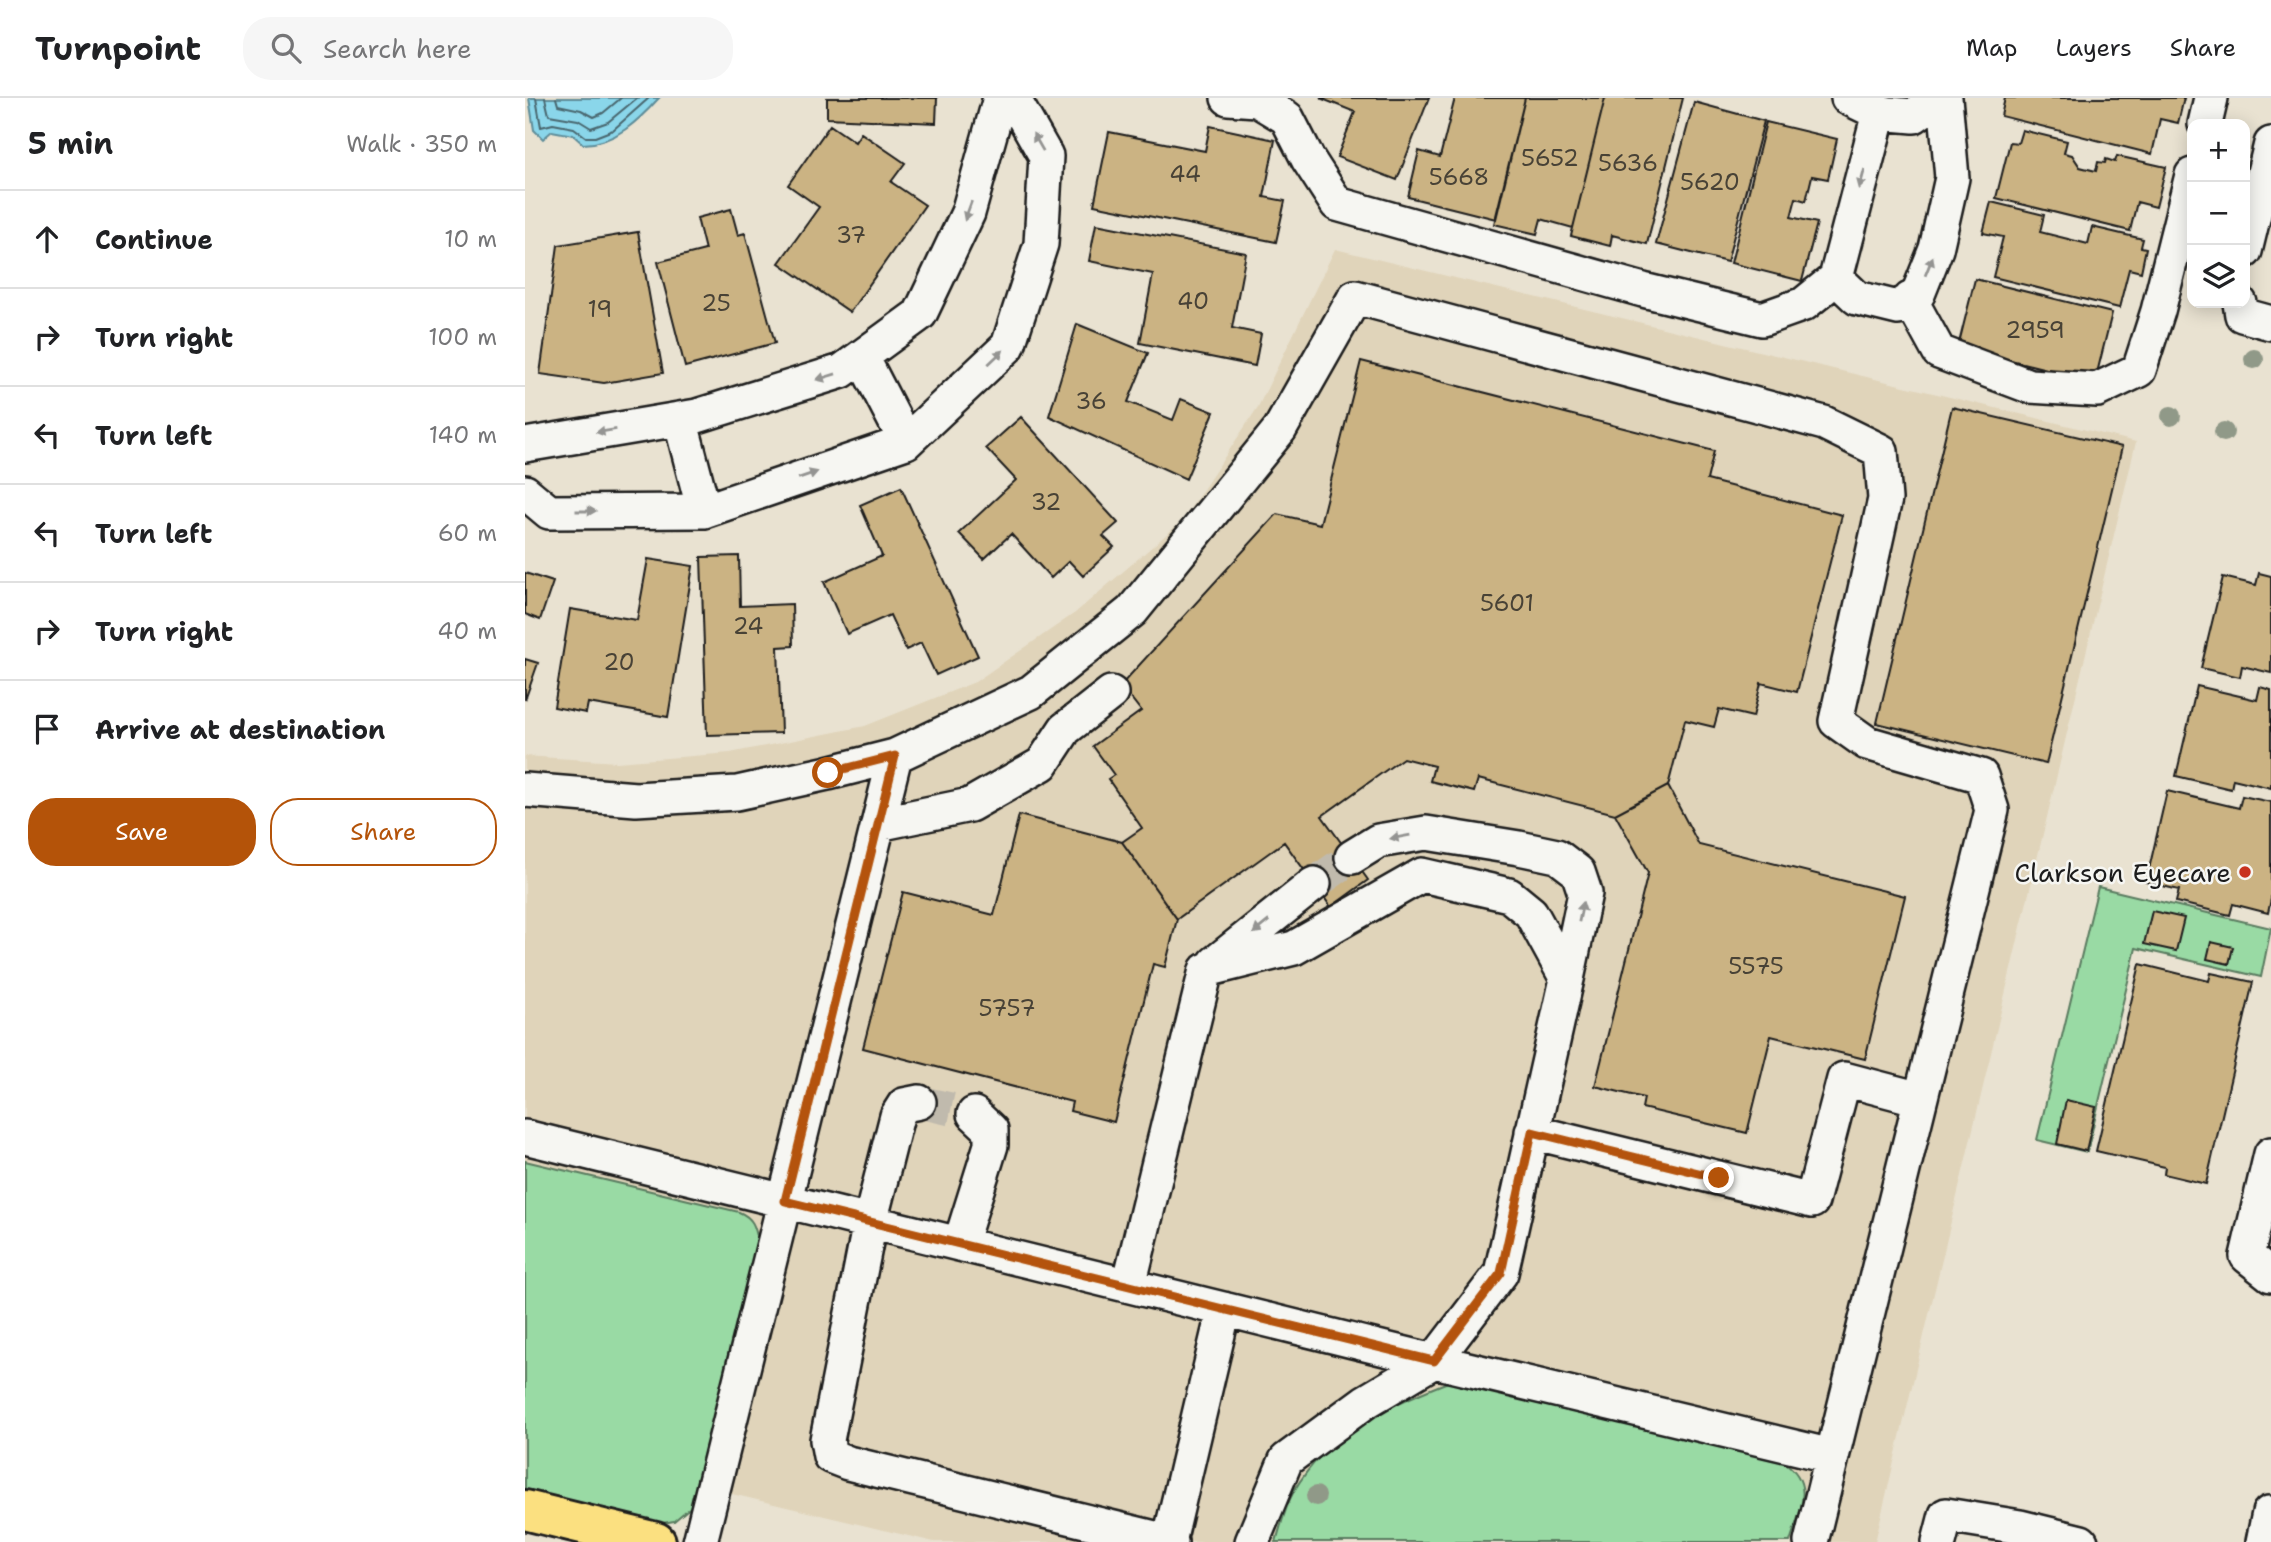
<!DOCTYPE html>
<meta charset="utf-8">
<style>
body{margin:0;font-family:"Shantell Sans",sans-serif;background:#f6f6f6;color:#202124}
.controls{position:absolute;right:21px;top:21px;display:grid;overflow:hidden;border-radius:14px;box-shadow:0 4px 18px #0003}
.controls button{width:63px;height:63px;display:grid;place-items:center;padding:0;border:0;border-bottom:2px solid #e0e0e0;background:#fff;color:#202124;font:35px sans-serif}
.stop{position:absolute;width:21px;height:21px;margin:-16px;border:5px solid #b45309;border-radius:50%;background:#fff}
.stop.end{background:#b45309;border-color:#fff;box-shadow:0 2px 7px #0008}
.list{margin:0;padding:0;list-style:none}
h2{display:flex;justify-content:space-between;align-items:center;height:91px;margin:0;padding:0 28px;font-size:30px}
h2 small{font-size:23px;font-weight:400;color:#757577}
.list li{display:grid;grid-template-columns:46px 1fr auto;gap:21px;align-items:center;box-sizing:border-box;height:98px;padding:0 28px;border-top:2px solid #e0e0e0}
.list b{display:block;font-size:26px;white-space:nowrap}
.list em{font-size:23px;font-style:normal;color:#757577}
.actions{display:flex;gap:14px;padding:21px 28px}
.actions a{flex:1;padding:16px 0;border:2px solid #b45309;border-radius:28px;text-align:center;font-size:24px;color:#b45309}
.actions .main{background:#b45309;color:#fff}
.icon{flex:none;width:38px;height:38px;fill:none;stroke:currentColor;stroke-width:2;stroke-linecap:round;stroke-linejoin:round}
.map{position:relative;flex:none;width:1746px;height:1444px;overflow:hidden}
header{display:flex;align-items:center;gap:42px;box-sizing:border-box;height:98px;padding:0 35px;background:#fff;border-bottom:2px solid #e0e0e0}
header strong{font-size:33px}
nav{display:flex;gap:38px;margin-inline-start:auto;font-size:24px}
.search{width:490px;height:63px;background:#f6f6f6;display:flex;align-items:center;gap:18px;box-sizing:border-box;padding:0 24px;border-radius:28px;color:#757577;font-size:26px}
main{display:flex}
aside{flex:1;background:#fff}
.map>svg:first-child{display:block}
.built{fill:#e0d4ba}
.green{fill:#99daa4;stroke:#5a7b60;stroke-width:2}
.water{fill:#8ad6ea;stroke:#5e8c98;stroke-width:2}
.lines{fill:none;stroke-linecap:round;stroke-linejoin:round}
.shore{stroke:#48666e;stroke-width:2}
.building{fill:#cbb383;stroke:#1c1c1c;stroke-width:2}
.minor-tunnel{stroke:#c0baad;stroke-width:33;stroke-dasharray:33 17;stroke-linecap:butt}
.minor-casing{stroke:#1c1c1c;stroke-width:38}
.major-casing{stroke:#1c1c1c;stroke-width:44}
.minor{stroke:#f6f6f2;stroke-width:33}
.major{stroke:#fbe080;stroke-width:38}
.tree{fill:#909988}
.oneway{fill:#949492}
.route{stroke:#b45309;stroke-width:9}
.poi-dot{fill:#c8321e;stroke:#f6f6f2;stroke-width:2.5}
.labels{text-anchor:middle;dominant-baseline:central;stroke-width:5;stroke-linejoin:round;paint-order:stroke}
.number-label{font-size:23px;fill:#484236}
.poi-label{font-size:26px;fill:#1c1c1c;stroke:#f6f6f2;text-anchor:end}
</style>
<header>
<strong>Turnpoint</strong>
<div class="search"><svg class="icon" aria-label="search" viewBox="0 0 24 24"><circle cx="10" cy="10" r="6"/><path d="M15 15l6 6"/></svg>Search here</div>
<nav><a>Map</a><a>Layers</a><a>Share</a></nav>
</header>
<main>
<aside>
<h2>5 min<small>Walk · 350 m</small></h2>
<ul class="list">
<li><svg class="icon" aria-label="ahead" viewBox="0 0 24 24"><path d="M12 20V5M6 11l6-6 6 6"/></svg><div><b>Continue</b></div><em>10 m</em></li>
<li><svg class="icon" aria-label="right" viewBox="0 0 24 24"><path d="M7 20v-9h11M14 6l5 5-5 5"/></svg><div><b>Turn right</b></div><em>100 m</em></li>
<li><svg class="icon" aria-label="left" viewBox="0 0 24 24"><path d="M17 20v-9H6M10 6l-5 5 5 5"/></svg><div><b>Turn left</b></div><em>140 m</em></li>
<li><svg class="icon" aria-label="left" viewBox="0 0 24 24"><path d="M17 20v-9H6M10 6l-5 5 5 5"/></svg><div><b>Turn left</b></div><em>60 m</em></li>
<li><svg class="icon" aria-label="right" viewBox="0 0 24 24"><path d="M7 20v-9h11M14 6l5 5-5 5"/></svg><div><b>Turn right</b></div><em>40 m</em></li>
<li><svg class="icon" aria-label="arrive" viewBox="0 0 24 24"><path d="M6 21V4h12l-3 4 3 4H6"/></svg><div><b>Arrive at destination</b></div></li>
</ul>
<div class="actions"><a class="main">Save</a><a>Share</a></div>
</aside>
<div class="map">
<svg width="1746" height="1444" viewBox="0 0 1746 1444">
<rect width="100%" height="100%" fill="#e9e2d1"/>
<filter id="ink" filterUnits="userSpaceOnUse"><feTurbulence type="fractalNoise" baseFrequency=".0143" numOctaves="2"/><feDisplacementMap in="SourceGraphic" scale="14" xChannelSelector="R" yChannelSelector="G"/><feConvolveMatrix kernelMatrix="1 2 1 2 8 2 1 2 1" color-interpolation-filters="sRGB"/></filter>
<g filter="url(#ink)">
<path class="built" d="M810,151l801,193 -261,1100h-941l-409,-97v-689l92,6 113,-9 135,-27 110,-44 100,-69 107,-92 76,-114z"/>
<path class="green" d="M1573,789l173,41 -10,49 -125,-29 -49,204 -50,-12z
M0,1063l214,51c14,6 16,14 19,29l-65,264 -19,16 -17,3 -132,-32z
M923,1284l336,80c32,22 15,49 6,80h-514c5,-17 9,-35 18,-51 34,-59 93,-85 154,-109z"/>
<path class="water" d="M4,0h130c-20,22 -44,46 -76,46l-10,-9 -21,-4 -9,8 -9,-9z"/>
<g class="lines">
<path class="shore" d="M11,0l5,29 12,-3 21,4 12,9h9l18,-7 36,-32
M20,0l4,17 29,5 13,8 17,-6 29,-24
M31,0l2,7 23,5 13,7 9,-4 18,-15"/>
</g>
<path class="building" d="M302,0h110l-1,25 -109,-5z
M795,0h109l-32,82 -60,-23 18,-45z
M930,0h70l-29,121 -88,-22 11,-46 21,6z
M1000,0h80l-32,130 -32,-9 -4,15 -43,-10z
M1080,0h78l-36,146 -35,-9 -2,11 -39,-10z
M1480,0h179l-6,25 -18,-4 -8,35 -151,-38z
M1169,4l70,19 -37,141 -71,-18z
M1241,24l71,17 -9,40 -16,-3 -6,25 -10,-3 -5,19 26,6 -15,58 -71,-18z
M305,27l25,17 6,-9 44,30 -14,19 34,23 -75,107 -71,-49 40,-56 -31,-22z
M685,28l65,14 -11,57 21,4 -9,41 -182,-37 15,-73 96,19z
M1497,32l45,11 -3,12 8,2 8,12 16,4 2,-9 7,1 1,-4 9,3 2,-6 49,11 -10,40 -19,-5 -7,29 -134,-33 14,-56 8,1z
M1466,104l53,13 -4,17 48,12 4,-17 51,12 -2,8 5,1 -5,24 -12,-3 -10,39 -126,-31 10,-40 -20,-4z
M206,111l7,26 7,-2 30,110 -90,24 -27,-105 47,-12 -8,-32z
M571,126l150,29 -14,75 29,6 -6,32 -115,-23 13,-69 -64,-13z
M113,134l25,141 -59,10 -64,-9 18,-129z
M1450,181l137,34 -17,68 -137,-34z
M552,226l71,29 -20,49 45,18 8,-21 33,13 -28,67 -137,-63z
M836,263l353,90 -7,29 135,35 -45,177 -36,-9 -8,34 -34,-8 -5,18 -29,-7 -17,66 -53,28 -137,-35 -4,13 -44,-11 4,-15 -31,-8 -81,58 46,64 -37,27 -47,-65 -107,77 -55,-77 20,-14 -34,-49 6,-4 -21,-29 48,-35 -20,-26 156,-171 43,10z
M1427,309l170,40 -76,317 -169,-41z
M496,319l97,106 -15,13 11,11 -31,29 -14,-15 -18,17 -40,-44 -27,25 -25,-26 57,-53 -30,-32z
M376,389l77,169 -42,19 -15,-32 -15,7 -16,-35 -43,19 -23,-52 58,-26 -22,-51z
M214,458l1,50 52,-2 1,42 -15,1 3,86 -74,2 -6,-178z
M123,461l45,7 -25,151 -80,-14 -2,10 -32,-6 16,-98 67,11z
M0,475l28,9 -13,38 -15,-6z
M1734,475l12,3v97l-29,-7 -2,11 -39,-9 22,-91 33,8z
M0,561l13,4 -13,37z
M1672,588l60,14 3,-13 11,3v98l-38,-9 -2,10 -55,-13z
M1143,688l31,59 206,51 -40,163 -94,-23 -24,97 -105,-25 2,-10 -49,-12 53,-213 -33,-59z
M1642,693l72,17 3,-12 29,6v97l-3,14 -35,-9 -3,11 -54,-13 3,-12 -33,-8z
M494,717l103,27 55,77 -12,48 -12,-3 -39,158 -44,-11 2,-9 -209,-54 40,-156 91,23z
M1627,813l32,7 -8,33 -32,-7z
M1686,844l22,5 -4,17 -22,-5z
M1615,866l69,17 2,-8 42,9 -47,202 -42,-10 1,-7 -69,-16z
M1541,1002l30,7 -10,44 -29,-7z"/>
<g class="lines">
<path class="minor-tunnel" d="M789,786l38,-27
M394,1004l55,12"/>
<g class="minor-casing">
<path id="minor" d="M703,0l29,2 30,18 21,41 29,45 306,86 119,29 42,-15 32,-26
M1323,0l31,15 35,3 25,-18
M1354,15l-43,165 21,20 41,10 20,-14 18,-45 16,-71 -7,-80
M1680,26l6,-26
M1720,153l26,-107
M1385,201l29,53 90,34 68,4 42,-20 19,-59 34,-136
M1715,205l2,12 29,8
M337,259l44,85
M155,321l24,92
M0,347l172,-29 145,-45 78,-57 48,-101 32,-115
M0,394l24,20 155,-1 202,-69 102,-96 33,-102 5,-88 -33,-58
M0,692l111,9 101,-6 91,-20 67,-17 136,-64 101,-81 148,-182 75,-132 469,126 57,28 4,48 -49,222 31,22 114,33 11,34 -181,732
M353,726l92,-19 72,-41 23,-35 46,-36
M827,759l26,-16 48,-8 93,15 38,8 21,16 7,21 -18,86
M690,865l99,-79
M394,1004l-15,3 -7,11 -27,106 -43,218 3,16 18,7 323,79
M1007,1034l280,69 32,-122 76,20
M0,1039l909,224 398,95
M1746,1056l-24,102 24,19
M435,1146l31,-99v-15l-17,-16
M604,1187l77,-315 88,-22 128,-73 87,20 22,18 36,66 -66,294 -67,88 -69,41 -79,58 -34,82
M175,1444l195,-786
M644,1444l55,-233
M1414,1444l7,-27 74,12 61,15
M1738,1444l6,-29 2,1"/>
</g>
<g class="major-casing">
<path id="major" d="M0,1412l131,32"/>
</g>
<use href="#minor" class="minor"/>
<use href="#major" class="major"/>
</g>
<g class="tree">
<circle cx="1729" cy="261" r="10"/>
<circle cx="1646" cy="318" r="10"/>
<circle cx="1699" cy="334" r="10"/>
<circle cx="791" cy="1398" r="10"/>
</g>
<defs><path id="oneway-solid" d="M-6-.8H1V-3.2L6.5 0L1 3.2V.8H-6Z" transform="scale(1.75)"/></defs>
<g class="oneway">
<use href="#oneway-solid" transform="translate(513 44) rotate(-120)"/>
<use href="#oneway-solid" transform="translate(1337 81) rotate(105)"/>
<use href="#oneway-solid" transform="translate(443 113) rotate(110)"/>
<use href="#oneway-solid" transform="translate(1404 168) rotate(-68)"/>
<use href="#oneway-solid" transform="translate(471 259) rotate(-43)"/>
<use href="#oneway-solid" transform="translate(301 279) rotate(163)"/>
<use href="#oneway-solid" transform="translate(81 333) rotate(171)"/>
<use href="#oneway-solid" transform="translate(283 377) rotate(-19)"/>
<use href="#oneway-solid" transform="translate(61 413)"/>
<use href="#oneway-solid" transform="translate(875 739) rotate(170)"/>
<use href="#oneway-solid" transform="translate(1056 814) rotate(-78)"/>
<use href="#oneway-solid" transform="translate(736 829) rotate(141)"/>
</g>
</g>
<g class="lines" filter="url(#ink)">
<path class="route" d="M303,675l67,-17 -110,445 649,160 67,-88 31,-141 187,46"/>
</g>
<circle class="poi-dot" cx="1720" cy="774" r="7"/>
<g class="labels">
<g class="number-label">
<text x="1025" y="60">5652</text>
<text x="1103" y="65">5636</text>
<text x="660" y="76">44</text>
<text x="934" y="79">5668</text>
<text x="1185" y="84">5620</text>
<text x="326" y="137">37</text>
<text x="668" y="203">40</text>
<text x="191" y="205">25</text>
<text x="75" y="211">19</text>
<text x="1510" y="232">2959</text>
<text x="566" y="303">36</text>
<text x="521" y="404">32</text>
<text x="982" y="505">5601</text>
<text x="223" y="528">24</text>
<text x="94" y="564">20</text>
<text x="1231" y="868">5575</text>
<text x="482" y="910">5757</text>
</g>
<g class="poi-label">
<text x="1706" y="774">Clarkson Eyecare</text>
</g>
</g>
</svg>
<div class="controls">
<button>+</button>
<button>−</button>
<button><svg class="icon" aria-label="layers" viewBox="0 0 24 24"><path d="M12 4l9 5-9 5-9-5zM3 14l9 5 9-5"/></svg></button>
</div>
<div class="stop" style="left:303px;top:675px"></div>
<div class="stop end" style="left:1194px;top:1080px"></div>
</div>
</main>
